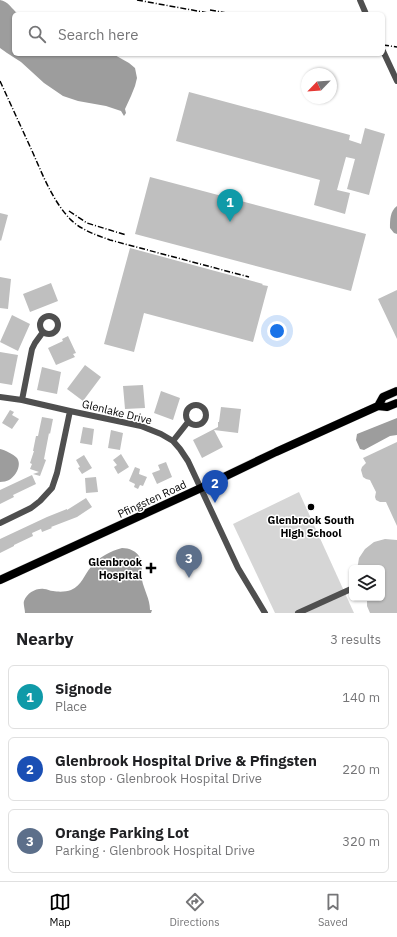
<!DOCTYPE html>
<meta charset="utf-8">
<style>
body{margin:0;font-family:"IBM Plex Sans",sans-serif;background:#f2f2f2;color:#202124}
.controls{position:absolute;right:12px;bottom:12px;display:grid;overflow:hidden;border-radius:6px;box-shadow:0 1px 3px #0004}
.controls button{width:36px;height:36px;display:grid;place-items:center;padding:0;border:0;border-bottom:1px solid #e0e0e0;background:#fff;color:#202124;font:20px sans-serif}
.compass{position:absolute;left:301px;top:68px;width:36px;height:36px;border-radius:50%;background:#fff;box-shadow:0 1px 3px #0004;rotate:245deg}
.you{position:absolute;left:277px;top:331px;width:14px;height:14px;margin:-10px;border:3px solid #fff;border-radius:50%;background:#1a73e8;box-shadow:0 0 0 6px #1a73e833}
.badge{display:grid;place-items:center;width:26px;height:26px;border-radius:50%;background:#000;color:#fff;font-size:13px;font-weight:700}
.pin{position:absolute;translate:-50% -33px;filter:drop-shadow(0 1px 2px #0008)}
.pin::after{content:'';position:absolute;top:21px;width:14px;height:12px;background:inherit;clip-path:polygon(0 0,100% 0,50% 100%)}
.list{margin:0;padding:0;list-style:none}
h2{display:flex;justify-content:space-between;align-items:center;height:52px;margin:0;padding:0 16px;font-size:17px}
h2 small{font-size:13px;font-weight:400;color:#757577}
.list li{display:grid;grid-template-columns:26px 1fr auto;gap:12px;align-items:center;box-sizing:border-box;height:64px;margin:0 8px 8px;padding:0 8px;border:1px solid #e0e0e0;border-radius:6px}
.list b{display:block;font-size:15px;white-space:nowrap}
.list p{margin:0;font-size:13px;white-space:nowrap;color:#757577}
.list em{font-size:13px;font-style:normal;color:#757577}
.icon{flex:none;width:22px;height:22px;fill:none;stroke:currentColor;stroke-width:2;stroke-linecap:round;stroke-linejoin:round}
.map{position:relative;flex:none;width:397px;height:613px;overflow:hidden}
.search{position:absolute;background:#fff;box-shadow:0 1px 3px #0004;left:12px;right:12px;top:12px;height:44px;display:flex;align-items:center;gap:10px;box-sizing:border-box;padding:0 14px;border-radius:6px;color:#757577;font-size:15px}
.sheet{height:268px;background:#fff}
nav{display:flex;justify-content:space-around;align-items:center;box-sizing:border-box;height:56px;border-top:1px solid #e0e0e0;background:#fff;font-size:11px;color:#757577}
nav a{display:grid;justify-items:center;gap:2px}
nav .on{color:#000}
.map>svg:first-child{display:block}
.green{fill:#d6d6d6}
.water{fill:#9d9d9d}
.building{fill:#bfbfbf}
.lines{fill:none;stroke-linecap:round;stroke-linejoin:round}
.major-casing{stroke:#dbdbdb;stroke-width:9}
.minor{stroke:#4f4f4f;stroke-width:6}
.major{stroke:#000;stroke-width:8}
.rail{stroke:#000;stroke-width:1.5;stroke-dasharray:6 2 1 2;stroke-linecap:butt}
.poi-dot{fill:#000;stroke:#fff;stroke-width:1.5}
.labels{text-anchor:middle;dominant-baseline:central;stroke-width:3;stroke-linejoin:round;paint-order:stroke}
.street-label{font-size:11px;fill:#000;stroke:#fff}
.poi-label{font-size:11px;font-weight:bold;fill:#000;stroke:#fff}
</style>
<div class="map">
<svg width="397" height="613" viewBox="0 0 397 613">
<rect width="100%" height="100%" fill="#fff"/>
<path class="green" d="M299,492l55,121h-79l-42,-89z"/>
<path class="water" d="M0,0c8,1 12,9 18,14h-4v40h99l16,9 6,5 2,10 -2,8 -4,10 -6,13 1,4 -2,3 -3,-5 -15,-5 -28,-5 -15,-5 -19,-13 -23,-21 -14,-9 -7,-5z
M397,206v28l-3,-1 -4,-5c0,-8 0,-17 7,-22z
M397,418v17l-7,1 -26,14 -4,-1 -4,-9 1,-6z
M0,449c5,1 13,5 17,9 5,7 -1,18 -8,22 -2,1 -6,2 -9,2z
M122,548c7,0 15,3 18,10 3,6 1,15 2,22 2,10 8,19 8,30h2l-1,3h-126c0,-4 -2,-9 -1,-12 3,-8 12,-13 20,-12 3,0 6,2 9,2 5,1 13,1 18,-1 11,-5 13,-15 20,-23 7,-10 20,-16 31,-19z"/>
<path class="building" d="M189,92l161,43 -1,5 12,4 4,-16 20,6 -16,61 -22,-6 8,-30 -9,-2 -9,33 13,3 -5,21 -31,-9 6,-25 -144,-39z
M150,177l216,57 -15,57 -216,-57z
M0,213l8,2 -7,26 -1,-1z
M130,248l133,36 -1,1 6,1 -15,56 -109,-29 -10,39 -30,-8z
M0,277l11,2 -3,30 -8,-1z
M51,283l7,18 -28,11 -7,-18z
M397,290v49l-19,-40z
M12,315l18,9 -12,27 -18,-9z
M68,336l8,17 -3,1 2,3 -19,8 -8,-17 15,-7 -1,-2z
M0,352l18,3 -6,30 -12,-2z
M85,365l16,12 -18,24 -16,-12z
M42,367l19,5 -4,22 -20,-4z
M143,385l2,23 -20,1 -2,-23z
M161,391l19,7 -7,22 -19,-7z
M221,407l20,2 -3,24 -24,-3 9,17 -21,11 -9,-18 25,-13v-5h1z
M10,410l4,2 -2,3 7,4 -7,10 -10,-6z
M42,417l11,2 -3,15 -1,-1 -5,26 2,1 -6,16 -7,-2 6,-2 -9,-3 2,-5 -2,-1 4,-12h-1l3,-15h2z
M83,427l11,2 -2,16 -12,-2z
M111,430l12,3 -3,17 -12,-2z
M397,442v84l-11,-24h-6l-4,-2 -1,-3 1,-5 -6,-12 -4,-1 -3,-2 -2,-7 1,-3 4,-4 -3,-5z
M121,454l8,13 -11,7 -4,-7 3,-2 -4,-5z
M84,455l8,13 -10,6 -4,-6 2,-1 -4,-7z
M166,462l6,15 -15,7 -5,-11 8,-3 -2,-5z
M135,467l5,2 -1,5 8,3 -4,9 -3,-1 -2,4 -4,-2 1,-3 -6,-3z
M32,475l4,9 -23,11 1,2 -14,7v-14z
M96,477l2,15 -12,1 -1,-15z
M86,498l6,9 -15,10 -26,10 1,1 -10,4 -1,-3 -9,4 1,3 -19,9v1l-14,7v-14l47,-22 20,-8v1z
M385,539l12,1v73h-27l-3,-7v-8h15v-30h-25l1,-4 1,-6 6,-9 9,-7z"/>
<g class="lines">
<g class="major-casing">
<path id="major" d="M378,406l5,-9 14,-6
M0,580l201,-92 75,-36 102,-46 9,1 10,-4"/>
</g>
<path class="minor" d="M360,0l6,14
M383,51l14,30
M40 325a9 9 0 1 1 18 0a9 9 0 1 1-18 0Z
M0,397l22,3 48,11 71,15 20,8 12,7 7,8 8,12 50,107 27,45
M22,400l10,-51 3,-6 8,-11
M186 415a10 10 0 1 1 20 0a10 10 0 1 1-20 0Z
M173,441l15,-19
M0,523l31,-15 9,-7 12,-13 5,-15 13,-62
M298,613l53,-24"/>
<use href="#major" class="major"/>
<path class="rail" d="M137,0l77,14
M210,10l23,4
M383,45l14,2
M0,81c11,24 22,48 33,72 10,23 20,48 37,66 11,11 26,16 40,21l139,37
M69,211l18,12 39,12"/>
</g>
<g class="poi-dot">
<circle cx="311" cy="507" r="4"/>
<path d="M149 562h4v4h4v4h-4v4h-4v-4h-4v-4h4z"/>
</g>
<g class="labels">
<g class="street-label">
<text transform="translate(117 412) rotate(14)">Glenlake Drive</text>
<text transform="translate(152 499) rotate(-25)">Pfingsten Road</text>
</g>
<g class="poi-label">
<text x="311" y="520">Glenbrook South<tspan x="311" dy="13">High School</tspan></text>
<text x="142" y="562" text-anchor="end">Glenbrook<tspan x="142" dy="13">Hospital</tspan></text>
</g>
</g>
</svg>
<div class="controls">
<button><svg class="icon" aria-label="layers" viewBox="0 0 24 24"><path d="M12 4l9 5-9 5-9-5zM3 14l9 5 9-5"/></svg></button>
</div>
<svg class="compass" viewBox="-18 -18 36 36"><path d="M0-13l5 13h-10z" fill="#e53935"/><path d="M0 13l5-13h-10z" fill="#757577"/></svg>
<div class="you"></div>
<div class="pin badge" style="left:230px;top:222px;background:#0f9aa8">1</div>
<div class="pin badge" style="left:215px;top:503px;background:#1a4fb4">2</div>
<div class="pin badge" style="left:189px;top:578px;background:#5c6f8a">3</div>
<div class="search"><svg class="icon" aria-label="search" viewBox="0 0 24 24"><circle cx="10" cy="10" r="6"/><path d="M15 15l6 6"/></svg>Search here</div>
</div>
<section class="sheet">
<h2>Nearby<small>3 results</small></h2>
<ul class="list">
<li><span class="badge" style="background:#0f9aa8">1</span><div><b>Signode</b><p>Place</p></div><em>140 m</em></li>
<li><span class="badge" style="background:#1a4fb4">2</span><div><b>Glenbrook Hospital Drive &amp; Pfingsten</b><p>Bus stop · Glenbrook Hospital Drive</p></div><em>220 m</em></li>
<li><span class="badge" style="background:#5c6f8a">3</span><div><b>Orange Parking Lot</b><p>Parking · Glenbrook Hospital Drive</p></div><em>320 m</em></li>
</ul>
</section>
<nav>
<a class="on"><svg class="icon" aria-label="map" viewBox="0 0 24 24"><path d="M3 6l6-2 6 2 6-2v14l-6 2-6-2-6 2zM9 4v14M15 6v14"/></svg>Map</a>
<a><svg class="icon" aria-label="directions" viewBox="0 0 24 24"><path d="M12 3l9 9-9 9-9-9zM9 14v-3h6M13 9l2 2-2 2"/></svg>Directions</a>
<a><svg class="icon" aria-label="saved" viewBox="0 0 24 24"><path d="M7 4h10v16l-5-4-5 4z"/></svg>Saved</a>
</nav>
